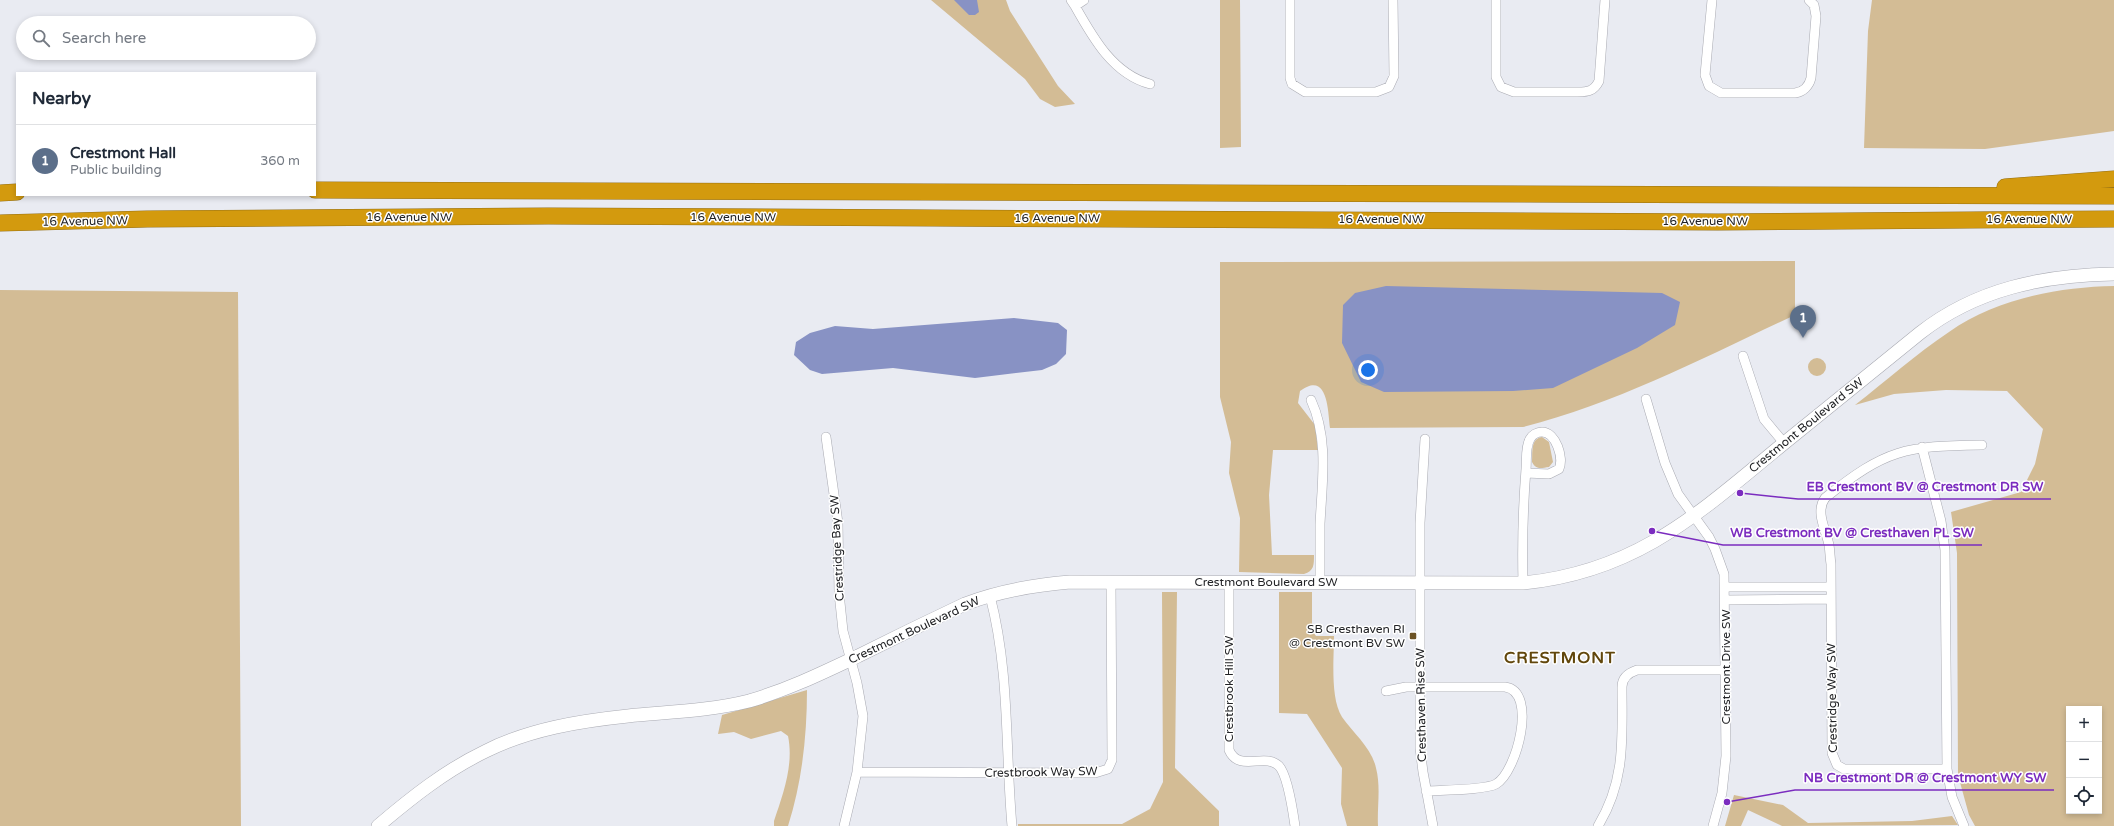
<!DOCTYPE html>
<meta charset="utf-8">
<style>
body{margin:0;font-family:"Varela Round",sans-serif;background:#f6f6f7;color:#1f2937}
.controls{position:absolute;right:12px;bottom:12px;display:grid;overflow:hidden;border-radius:0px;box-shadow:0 2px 6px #0003}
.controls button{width:36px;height:36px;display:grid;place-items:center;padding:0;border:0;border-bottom:1px solid #e0e1e3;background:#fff;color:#1f2937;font:20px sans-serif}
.you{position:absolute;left:1368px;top:370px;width:14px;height:14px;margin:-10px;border:3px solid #fff;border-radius:50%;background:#1a73e8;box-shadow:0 0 0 6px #1a73e833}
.badge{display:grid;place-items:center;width:26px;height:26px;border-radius:50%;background:#111827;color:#fff;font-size:13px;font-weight:700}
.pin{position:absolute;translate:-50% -33px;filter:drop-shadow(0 1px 2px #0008)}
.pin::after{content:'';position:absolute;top:21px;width:14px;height:12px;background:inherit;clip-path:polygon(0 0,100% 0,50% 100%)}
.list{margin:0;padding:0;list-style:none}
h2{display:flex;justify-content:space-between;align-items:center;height:52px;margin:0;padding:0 16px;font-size:17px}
h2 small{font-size:13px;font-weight:400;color:#747a83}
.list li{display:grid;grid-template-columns:26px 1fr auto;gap:12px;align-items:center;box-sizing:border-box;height:72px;padding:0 16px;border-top:1px solid #e0e1e3}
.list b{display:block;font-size:15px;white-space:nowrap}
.list p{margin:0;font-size:13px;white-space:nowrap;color:#747a83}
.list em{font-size:13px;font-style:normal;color:#747a83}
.icon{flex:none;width:22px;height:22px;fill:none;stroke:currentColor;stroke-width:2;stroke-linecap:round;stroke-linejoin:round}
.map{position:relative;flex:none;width:2114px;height:826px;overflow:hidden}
.search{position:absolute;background:#fff;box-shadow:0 2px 6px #0003;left:16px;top:16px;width:300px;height:44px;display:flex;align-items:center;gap:10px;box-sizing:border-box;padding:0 14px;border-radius:22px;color:#747a83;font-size:15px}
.panel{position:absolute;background:#fff;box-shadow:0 2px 6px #0003;left:16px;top:72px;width:300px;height:124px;border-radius:0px}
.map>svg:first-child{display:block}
.green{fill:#d3bc95;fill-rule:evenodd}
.water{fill:#8892c4}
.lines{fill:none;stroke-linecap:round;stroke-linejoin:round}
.street-casing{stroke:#a9aab2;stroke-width:10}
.secondary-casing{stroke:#a9aab2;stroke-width:14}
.highway-casing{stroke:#957016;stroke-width:17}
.street{stroke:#fff;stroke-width:9}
.secondary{stroke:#fff;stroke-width:13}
.highway{stroke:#d39a0e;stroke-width:16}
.poi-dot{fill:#6d5425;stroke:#fff;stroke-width:1.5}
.labels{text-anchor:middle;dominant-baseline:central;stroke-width:3;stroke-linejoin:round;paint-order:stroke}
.street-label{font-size:12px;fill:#212225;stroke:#fff}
.poi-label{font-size:12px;fill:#212225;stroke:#fff;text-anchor:end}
.district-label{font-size:16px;font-weight:bold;letter-spacing:1px;fill:#62470c;stroke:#fff}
.leader{fill:none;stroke:#7b2cbf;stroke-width:1.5}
.callout-dot{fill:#7b2cbf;stroke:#fff;stroke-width:1.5}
.callout-label{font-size:13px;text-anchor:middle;font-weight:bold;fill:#7b2cbf;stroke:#fff;stroke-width:3;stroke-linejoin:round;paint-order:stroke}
</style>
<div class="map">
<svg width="2114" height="826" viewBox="0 0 2114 826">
<rect width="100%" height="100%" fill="#e9ebf2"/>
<path class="green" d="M931,0h75l4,11 48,75 17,18 -20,3 -15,-8 -15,-20z
M1220,0h20l1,147 -21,1z
M1872,0h242v131l-129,18 -121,-1 4,-117z
M1795,261v54c-88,41 -177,88 -272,112l-193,1c-2,-17 -2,-58 -30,-37l-2,12 17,22 3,25h-45l-4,45 3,60h42c0,10 0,16 -10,19l-65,-2 1,-54 -11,-45 2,-31 -11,-45v-135z
M2114,286v540h-139l-6,-11 -11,-40 -1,-222 -6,-41 70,-20 14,-28 8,-35 -36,-38 -61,-1 -52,4 -39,11c31,-24 61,-51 94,-73 47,-33 109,-45 165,-46zM2069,709h30v102h-30z
M0,290l238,2 3,534h-241z
M1808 367a9 9 0 1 1 18 0a9 9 0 1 1-18 0Z
M1542,437l7,5 4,20 -4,5c-8,1 -13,3 -17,-5 1,-9 -2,-23 10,-25z
M1162,592h15l-2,176 44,43v15h-201v-2h104l28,-15 13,-27z
M1279,592h33v38l4,6h18c0,22 -4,62 8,81 11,16 30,31 34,51 5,19 1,39 2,58h-31l-6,-22 1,-36 -35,-54 -28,-1z
M807,690c0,46 -5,92 -19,136h-14v-5c9,-27 20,-56 14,-85l-7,-5 -30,8 -17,-7 -16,2 4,-19z
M1734,795l49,10 25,18 104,-2 40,-5 6,9 -176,1 -34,-16 -7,16h-16z"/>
<path class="water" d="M954,0h23l2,12 -4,3h-6z
M1386,286l276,7 18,9 -5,23 -38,23 -84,40 -40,3 -129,1 -23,-10 -19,-39 1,-38 12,-12z
M1014,318l44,5 9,7 -1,24 -10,10 -14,6 -67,8 -82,-10 -71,6 -12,-4 -16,-15 2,-13 14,-9 25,-7 38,3z"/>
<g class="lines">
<g class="street-casing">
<path id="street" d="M1071,0l4,6 9,-6
M1290,0v78l2,6 13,8h71l13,-5 5,-11 -1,-76
M1496,0v77l5,10 13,5h64c10,0 16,-1 21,-11l6,-81
M1712,0l-7,75 4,11 12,7h74c8,-1 14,-7 16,-15l5,-62 -2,-11 -5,-5
M1075,6c18,32 38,68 75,78
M1743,356l21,63 20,24
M1646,399l19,64 13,31 31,43 6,12 9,25 2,182 -4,37 -9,33
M1311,400c18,39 11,83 9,124 0,20 0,39 0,59
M826,437l12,86 1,70 4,38 14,52 6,33 -6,56 -13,54
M1425,439l-5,84v225l3,24 10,54
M1922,447l19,74 4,29 2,219h-103l-7,-4 -5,-12 -1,-189c-1,-6 -1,-13 -2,-19 -3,-15 -14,-33 -4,-47 61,-49 80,-52 157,-53
M1229,583v167c10,23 36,2 50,16 9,10 14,46 16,60
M1523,583c-1,-38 0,-76 3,-114 1,-8 -1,-22 4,-30 2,-4 7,-7 12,-7 14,0 22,26 17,37l-10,5 -23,-1
M1725,587h106
M990,596c20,76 15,152 22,230
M1725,600l106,-1
M1386,691l20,-4h99c33,4 12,85 -9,97 -10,6 -56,6 -70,7
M1947,769l5,28 12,29
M857,772l238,1 13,-4 4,-9 -1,-178
M1598,826c28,-46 24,-88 24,-139 0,-9 6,-14 15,-17h89"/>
</g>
<g class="secondary-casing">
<path id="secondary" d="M378,826c33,-28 68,-56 108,-75 44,-22 94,-30 142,-35 40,-4 81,-5 121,-15 38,-11 73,-28 109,-45 36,-18 71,-35 107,-52 34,-13 69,-19 105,-22l453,1c114,-11 176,-70 260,-139 45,-37 91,-74 137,-111 56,-44 124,-58 194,-59"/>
</g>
<g class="highway-casing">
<path id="highway" d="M2005,187l109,-8
M315,190l1799,6
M0,193l17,-1
M0,223l147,-4 401,-3 1170,6 396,-3"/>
</g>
<use href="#street" class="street"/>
<use href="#secondary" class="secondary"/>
<use href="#highway" class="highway"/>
</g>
<rect class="poi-dot" x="1409" y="632" width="8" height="8" rx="2"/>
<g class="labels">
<g class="street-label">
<text x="409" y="217">16 Avenue NW</text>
<text x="733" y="217">16 Avenue NW</text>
<text x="1057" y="218">16 Avenue NW</text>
<text x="1381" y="219">16 Avenue NW</text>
<text x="2029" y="219">16 Avenue NW</text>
<text transform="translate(85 221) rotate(-1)">16 Avenue NW</text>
<text x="1705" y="221">16 Avenue NW</text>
<text transform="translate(1806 425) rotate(-39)">Crestmont Boulevard SW</text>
<text transform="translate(837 548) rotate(-93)">Crestridge Bay SW</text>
<text x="1266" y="582">Crestmont Boulevard SW</text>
<text transform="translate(914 630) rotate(-25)">Crestmont Boulevard SW</text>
<text transform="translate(1726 667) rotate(-90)">Crestmont Drive SW</text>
<text transform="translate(1229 689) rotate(-90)">Crestbrook Hill SW</text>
<text transform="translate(1832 698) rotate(-91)">Crestridge Way SW</text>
<text transform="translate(1421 705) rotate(-91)">Cresthaven Rise SW</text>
<text transform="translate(1041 772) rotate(-1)">Crestbrook Way SW</text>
</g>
<g class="poi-label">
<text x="1405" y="629">SB Cresthaven RI<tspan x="1405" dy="14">@ Crestmont BV SW</tspan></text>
</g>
<g class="district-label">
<text x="1560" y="658">CRESTMONT</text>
</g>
</g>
<path class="leader" d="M1740 493L1798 499H2051M1652 531L1723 545H1982M1727 802L1795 790H2054"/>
<g class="callout-dot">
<circle cx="1740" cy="493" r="4"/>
<circle cx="1652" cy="531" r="4"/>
<circle cx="1727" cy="802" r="4"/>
</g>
<g class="callout-label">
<text x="1925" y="491">EB Crestmont BV @ Crestmont DR SW</text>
<text x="1852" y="537">WB Crestmont BV @ Cresthaven PL SW</text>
<text x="1925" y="782">NB Crestmont DR @ Crestmont WY SW</text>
</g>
</svg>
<div class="controls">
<button>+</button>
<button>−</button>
<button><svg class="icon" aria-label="locate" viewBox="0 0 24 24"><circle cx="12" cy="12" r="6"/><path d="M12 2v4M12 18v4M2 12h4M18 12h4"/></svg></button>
</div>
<div class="you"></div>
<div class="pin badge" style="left:1803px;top:338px;background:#5c6f8a">1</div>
<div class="search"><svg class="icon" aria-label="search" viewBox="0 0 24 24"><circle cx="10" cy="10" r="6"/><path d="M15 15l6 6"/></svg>Search here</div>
<section class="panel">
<h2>Nearby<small></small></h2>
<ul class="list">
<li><span class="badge" style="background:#5c6f8a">1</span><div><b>Crestmont Hall</b><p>Public building</p></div><em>360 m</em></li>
</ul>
</section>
</div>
